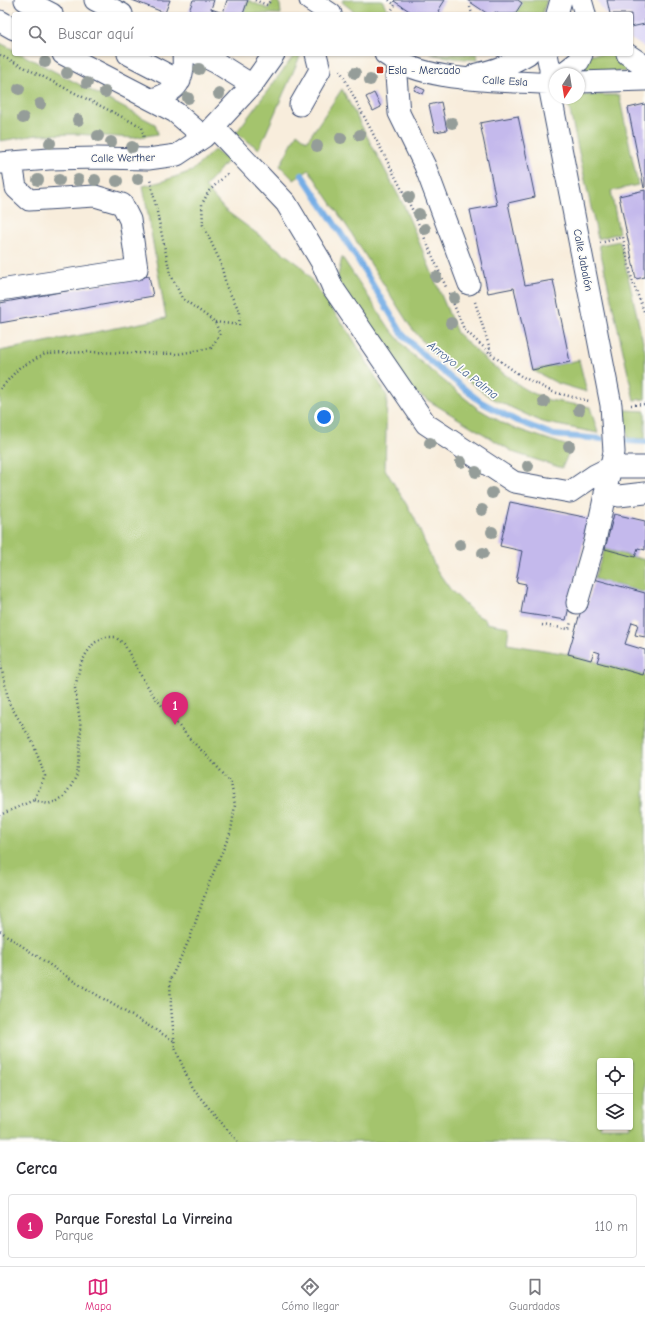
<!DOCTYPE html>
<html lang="es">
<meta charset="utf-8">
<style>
body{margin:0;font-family:"Comic Neue",sans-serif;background:#f7f7f7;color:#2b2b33}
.controls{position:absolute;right:12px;bottom:12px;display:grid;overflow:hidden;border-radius:4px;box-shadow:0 1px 3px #0004}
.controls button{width:36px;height:36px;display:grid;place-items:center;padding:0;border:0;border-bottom:1px solid #e1e1e2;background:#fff;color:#2b2b33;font:20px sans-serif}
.compass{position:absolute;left:549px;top:68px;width:36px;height:36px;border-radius:50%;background:#fff;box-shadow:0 1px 3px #0004;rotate:192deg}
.you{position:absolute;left:324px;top:417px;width:14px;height:14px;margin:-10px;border:3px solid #fff;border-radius:50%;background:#1a73e8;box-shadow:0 0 0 6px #1a73e833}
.badge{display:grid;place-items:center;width:26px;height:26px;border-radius:50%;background:#db2777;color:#fff;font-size:13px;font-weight:700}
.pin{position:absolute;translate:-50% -33px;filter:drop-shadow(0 1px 2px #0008)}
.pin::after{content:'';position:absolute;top:21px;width:14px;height:12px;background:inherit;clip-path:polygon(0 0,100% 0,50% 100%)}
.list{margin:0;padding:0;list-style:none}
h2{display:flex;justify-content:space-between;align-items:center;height:52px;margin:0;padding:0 16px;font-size:17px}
h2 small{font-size:13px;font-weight:400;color:#7c7c81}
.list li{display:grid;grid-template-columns:26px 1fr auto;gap:12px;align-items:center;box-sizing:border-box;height:64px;margin:0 8px 8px;padding:0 8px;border:1px solid #e1e1e2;border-radius:4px}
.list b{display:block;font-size:15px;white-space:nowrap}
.list p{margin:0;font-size:13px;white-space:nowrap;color:#7c7c81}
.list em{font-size:13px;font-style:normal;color:#7c7c81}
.icon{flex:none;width:22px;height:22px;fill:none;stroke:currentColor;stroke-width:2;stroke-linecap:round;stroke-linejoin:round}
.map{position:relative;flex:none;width:645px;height:1142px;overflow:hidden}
.search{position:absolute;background:#fff;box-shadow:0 1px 3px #0004;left:12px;right:12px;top:12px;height:44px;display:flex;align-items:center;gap:10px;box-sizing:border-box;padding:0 14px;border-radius:4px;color:#7c7c81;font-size:15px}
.sheet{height:124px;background:#fff}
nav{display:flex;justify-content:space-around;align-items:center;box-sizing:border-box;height:56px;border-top:1px solid #e1e1e2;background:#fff;font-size:11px;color:#7c7c81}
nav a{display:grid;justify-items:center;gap:2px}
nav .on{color:#db2777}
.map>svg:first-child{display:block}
.built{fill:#dbd6f7}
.green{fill:#a4c46d;stroke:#607a66;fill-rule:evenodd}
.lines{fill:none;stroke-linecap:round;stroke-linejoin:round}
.stream{stroke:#76aee6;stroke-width:6}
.building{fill:#c4b9ec}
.minor-casing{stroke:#3c4c71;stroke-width:23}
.path{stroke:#3c4c71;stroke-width:2.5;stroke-dasharray:1 3;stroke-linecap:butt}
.minor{stroke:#fff;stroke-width:21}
.tree{fill:#959d99}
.poi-dot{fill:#c8321e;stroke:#fdfcf7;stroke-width:1.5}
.labels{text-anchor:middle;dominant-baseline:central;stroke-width:3.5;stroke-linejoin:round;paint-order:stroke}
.poi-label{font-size:11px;fill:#1b2f5e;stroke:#fdfcf7;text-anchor:start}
.street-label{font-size:11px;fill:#1b2f5e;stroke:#fdfcf7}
.water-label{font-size:12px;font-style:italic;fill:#3b5b8e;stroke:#fdfcf7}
</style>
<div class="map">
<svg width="645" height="1142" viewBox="0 0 645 1142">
<rect width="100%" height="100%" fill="#fdfcf7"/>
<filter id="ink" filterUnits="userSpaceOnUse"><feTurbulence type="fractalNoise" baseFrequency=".025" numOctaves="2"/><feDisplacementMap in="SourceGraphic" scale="8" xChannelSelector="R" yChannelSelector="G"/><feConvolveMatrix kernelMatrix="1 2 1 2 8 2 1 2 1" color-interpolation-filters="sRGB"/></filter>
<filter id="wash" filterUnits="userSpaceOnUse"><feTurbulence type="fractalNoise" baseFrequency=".012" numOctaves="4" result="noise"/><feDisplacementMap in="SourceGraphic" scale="16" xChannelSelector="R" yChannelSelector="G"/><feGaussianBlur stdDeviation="0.9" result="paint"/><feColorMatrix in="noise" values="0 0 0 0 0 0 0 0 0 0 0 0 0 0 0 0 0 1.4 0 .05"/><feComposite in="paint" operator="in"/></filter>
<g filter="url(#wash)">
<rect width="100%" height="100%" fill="#f8eddc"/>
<path class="built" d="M597,0h48v48l-14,-9v-25h-26z"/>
<path class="green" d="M248,0l20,9 6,-9h3l3,5 1,9h-38z
M343,0h39l6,11 -2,3h-29l-15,-12z
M518,0h29l-5,14h-27z
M0,43l14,7v4h7l134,70 3,10 -25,4 -57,-4 -39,1 -37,6z
M295,54h6l-42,95 -23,-16z
M429,54h48l1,6 -24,-2z
M590,54h26l12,9 17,8 -65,2z
M342,89l62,117 53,127 31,29 38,28 23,10 41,7 8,26 -56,-11 -51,-24 -57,-43 -24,-29 -62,-98 -39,-58 -15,10 -14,-14 17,-33 10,8z
M579,95h40l19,90 -27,6 8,42 -21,6 -31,-141h12z
M214,150l14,10 -23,27 20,23 76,56 49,68 37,62 -2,73 29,48 22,52 14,20 25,25 11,6v3l23,4 -2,17 61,10 77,21v467h-645v-791l166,-33 -23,-132 17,-4 32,-11zM600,1061h30v66h-30z
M620,241l25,110v48l-11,1 -35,-155z
M342,257l48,72 20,24 67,55 31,18 63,21 -9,21 -47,-15 -104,-63 -74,-110z
M579,360l8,32 -30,-9 -25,-13z
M624,410l21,1v28l-17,-1z
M605,549l40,11v33l-51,-14z"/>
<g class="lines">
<path class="stream" d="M302,175l48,72 53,88 28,27 50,40 34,18 39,15 47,4
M628,441l17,1"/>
</g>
<g id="blocks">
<path class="building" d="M132,0h38l-5,13z
M193,0h21l-3,9 12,4 4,-13h21l-5,14h-55z
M395,0h50l-7,11 4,3h-28l-20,-13z
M467,0h51l4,3 -7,11h-16l-4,-2 -1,2h-6z
M607,0h38v24l-14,3v-13h-21z
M416,86l9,4 -2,4 -9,-4z
M374,93l7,14 -8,4 -7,-14z
M441,102l6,28 -12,2 -6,-27z
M645,104v83l-1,1 -16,-80z
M518,116l17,81 -27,6 17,82 28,-5 17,82 -38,8 -18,-82 -26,5 -18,-83 27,-5 -17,-82z
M645,190v87l-9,2 -17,-83z
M149,276l4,20 -153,27v-20z
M510,502l79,16 -23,102 -45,-7 5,-29 -10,-2 6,-31 -22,-5z
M614,514l31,7v29l-7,-2 -3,9 -30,-8z
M594,579l51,14v44l-10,-2 3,-11 -6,-2 -7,22 20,6v18l-2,7 -46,-13 3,-9 -6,-2 -3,9 -23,-6 14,-47 5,1z"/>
</g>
</g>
<g filter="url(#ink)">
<use href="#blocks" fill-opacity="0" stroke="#3c4c71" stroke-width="1"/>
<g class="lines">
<g class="minor-casing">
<path id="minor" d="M25,0l27,14
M95,0l27,14
M310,0l21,14
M581,0l4,14
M557,14l4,-14
M0,21l14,8
M63,54l112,58 29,25
M128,54l52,27
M199,54l18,9 35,22
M385,54c34,24 90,26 130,28 13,0 27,2 40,1
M547,54l3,15v22l61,314 3,47 -19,89 -18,62
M627,54l18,12
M401,63l-5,13 3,37 26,53 44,118
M476,74c19,-3 35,-10 52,-20
M562,74l17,-13 3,-7
M579,82l66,-2
M152,99c26,-7 33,-19 31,-45
M300,105l20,-35 -4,-16
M214,127l72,76 36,60 11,25 93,136 88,58 56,10 25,-17 16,-8h34
M0,163l49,-4 48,-1 51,1 29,-4 27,-18 48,-52 22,-31
M0,290l137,-21 -7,-49 -8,-16 -27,-8 -66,4 -13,-12 -4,-26
M605,493l14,3 26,-3"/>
</g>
<path class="path" d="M255,0l12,5 4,-5
M389,0l6,5 -6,9
M470,7l2,7
M0,55l142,72 2,12
M340,70l72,139 34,78
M600,243l23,-6 9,43 13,34
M449,293l15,36 28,26 29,21 32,16 36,9
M475,302l17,53
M215,322l24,3 1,-13 -13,-24 -7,-27 -17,-36 -1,-21 7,-13 20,-19
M0,389l19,-21 26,-14 43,-2 90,2 33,-6 9,-14 -5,-12 -33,-24 -12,-25 -20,-94
M631,405l14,-1
M542,625l27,4 2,-7
M0,661l9,42 24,40 12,33 -11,24 -34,15
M34,800l14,4 9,-3 7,-5 7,-10 6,-11 2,-17 2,-30 -6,-40 5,-22 6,-12 8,-11 11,-6h10l9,7 16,30 13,21 36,43 25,25 17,20 4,22 -4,26 -22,52 -19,55 -20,42 1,27 4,41 17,40 46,54
M0,931l72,49 102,61"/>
<use href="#minor" class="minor"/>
</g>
<g class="tree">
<circle cx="45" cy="62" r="6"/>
<circle cx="199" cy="69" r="6"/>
<circle cx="67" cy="73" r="6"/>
<circle cx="355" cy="73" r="6"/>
<circle cx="370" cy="80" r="6"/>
<circle cx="87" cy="83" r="6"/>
<circle cx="19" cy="89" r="6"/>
<circle cx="105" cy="92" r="6"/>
<circle cx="219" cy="94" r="6"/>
<circle cx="188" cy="98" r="6"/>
<circle cx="40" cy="104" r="6"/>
<circle cx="23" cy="118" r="6"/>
<circle cx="78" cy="120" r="6"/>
<circle cx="452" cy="123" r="6"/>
<circle cx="360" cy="135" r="6"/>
<circle cx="98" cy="136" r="6"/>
<circle cx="341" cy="138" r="6"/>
<circle cx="111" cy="142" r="6"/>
<circle cx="50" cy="143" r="6"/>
<circle cx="317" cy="146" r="6"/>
<circle cx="132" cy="147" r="6"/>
<circle cx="138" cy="179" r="6"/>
<circle cx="38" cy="180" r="6"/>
<circle cx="59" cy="180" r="6"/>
<circle cx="78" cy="180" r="6"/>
<circle cx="95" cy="180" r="6"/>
<circle cx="117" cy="181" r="6"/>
<circle cx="409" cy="197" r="6"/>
<circle cx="419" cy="214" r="6"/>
<circle cx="425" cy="229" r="6"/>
<circle cx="436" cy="277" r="6"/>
<circle cx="454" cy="298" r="6"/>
<circle cx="451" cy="323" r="6"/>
<circle cx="544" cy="402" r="6"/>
<circle cx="579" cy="410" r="6"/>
<circle cx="430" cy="443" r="6"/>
<circle cx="569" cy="446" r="6"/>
<circle cx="461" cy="462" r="6"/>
<circle cx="528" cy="466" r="6"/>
<circle cx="476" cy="472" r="6"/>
<circle cx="492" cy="493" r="6"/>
<circle cx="482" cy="510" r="6"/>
<circle cx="492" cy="532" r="6"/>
<circle cx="460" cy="545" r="6"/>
<circle cx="483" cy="553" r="6"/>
</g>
</g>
<rect class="poi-dot" x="376" y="66" width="8" height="8" rx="2"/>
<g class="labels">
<g class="poi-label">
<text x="388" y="70">Esla - Mercado</text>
</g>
<g class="street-label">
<text transform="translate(505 81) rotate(3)">Calle Esla</text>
<text transform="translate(123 158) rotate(-1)">Calle Werther</text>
<text transform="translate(583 260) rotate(79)">Calle Jabalón</text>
</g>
<g class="water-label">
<text transform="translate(463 370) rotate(38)">Arroyo La Palma</text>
</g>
</g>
</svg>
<div class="controls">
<button><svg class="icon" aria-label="locate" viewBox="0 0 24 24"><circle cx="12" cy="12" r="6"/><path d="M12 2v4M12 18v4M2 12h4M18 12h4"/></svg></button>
<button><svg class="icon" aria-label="layers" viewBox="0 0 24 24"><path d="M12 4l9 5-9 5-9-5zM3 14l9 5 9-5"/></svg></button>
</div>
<svg class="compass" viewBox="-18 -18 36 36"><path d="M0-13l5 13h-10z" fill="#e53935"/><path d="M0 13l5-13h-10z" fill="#7c7c81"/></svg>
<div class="you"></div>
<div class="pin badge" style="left:175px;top:725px">1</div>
<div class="search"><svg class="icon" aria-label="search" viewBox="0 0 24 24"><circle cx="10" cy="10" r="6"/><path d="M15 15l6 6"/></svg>Buscar aquí</div>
</div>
<section class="sheet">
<h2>Cerca<small></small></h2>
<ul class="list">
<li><span class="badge">1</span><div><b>Parque Forestal La Virreina</b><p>Parque</p></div><em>110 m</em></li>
</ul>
</section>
<nav>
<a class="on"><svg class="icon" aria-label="map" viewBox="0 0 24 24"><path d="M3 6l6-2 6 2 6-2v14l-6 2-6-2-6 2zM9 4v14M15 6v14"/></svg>Mapa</a>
<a><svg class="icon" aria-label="directions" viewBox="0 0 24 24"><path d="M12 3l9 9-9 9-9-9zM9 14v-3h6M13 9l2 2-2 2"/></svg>Cómo llegar</a>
<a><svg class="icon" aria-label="saved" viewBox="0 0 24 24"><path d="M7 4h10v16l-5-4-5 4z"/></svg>Guardados</a>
</nav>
